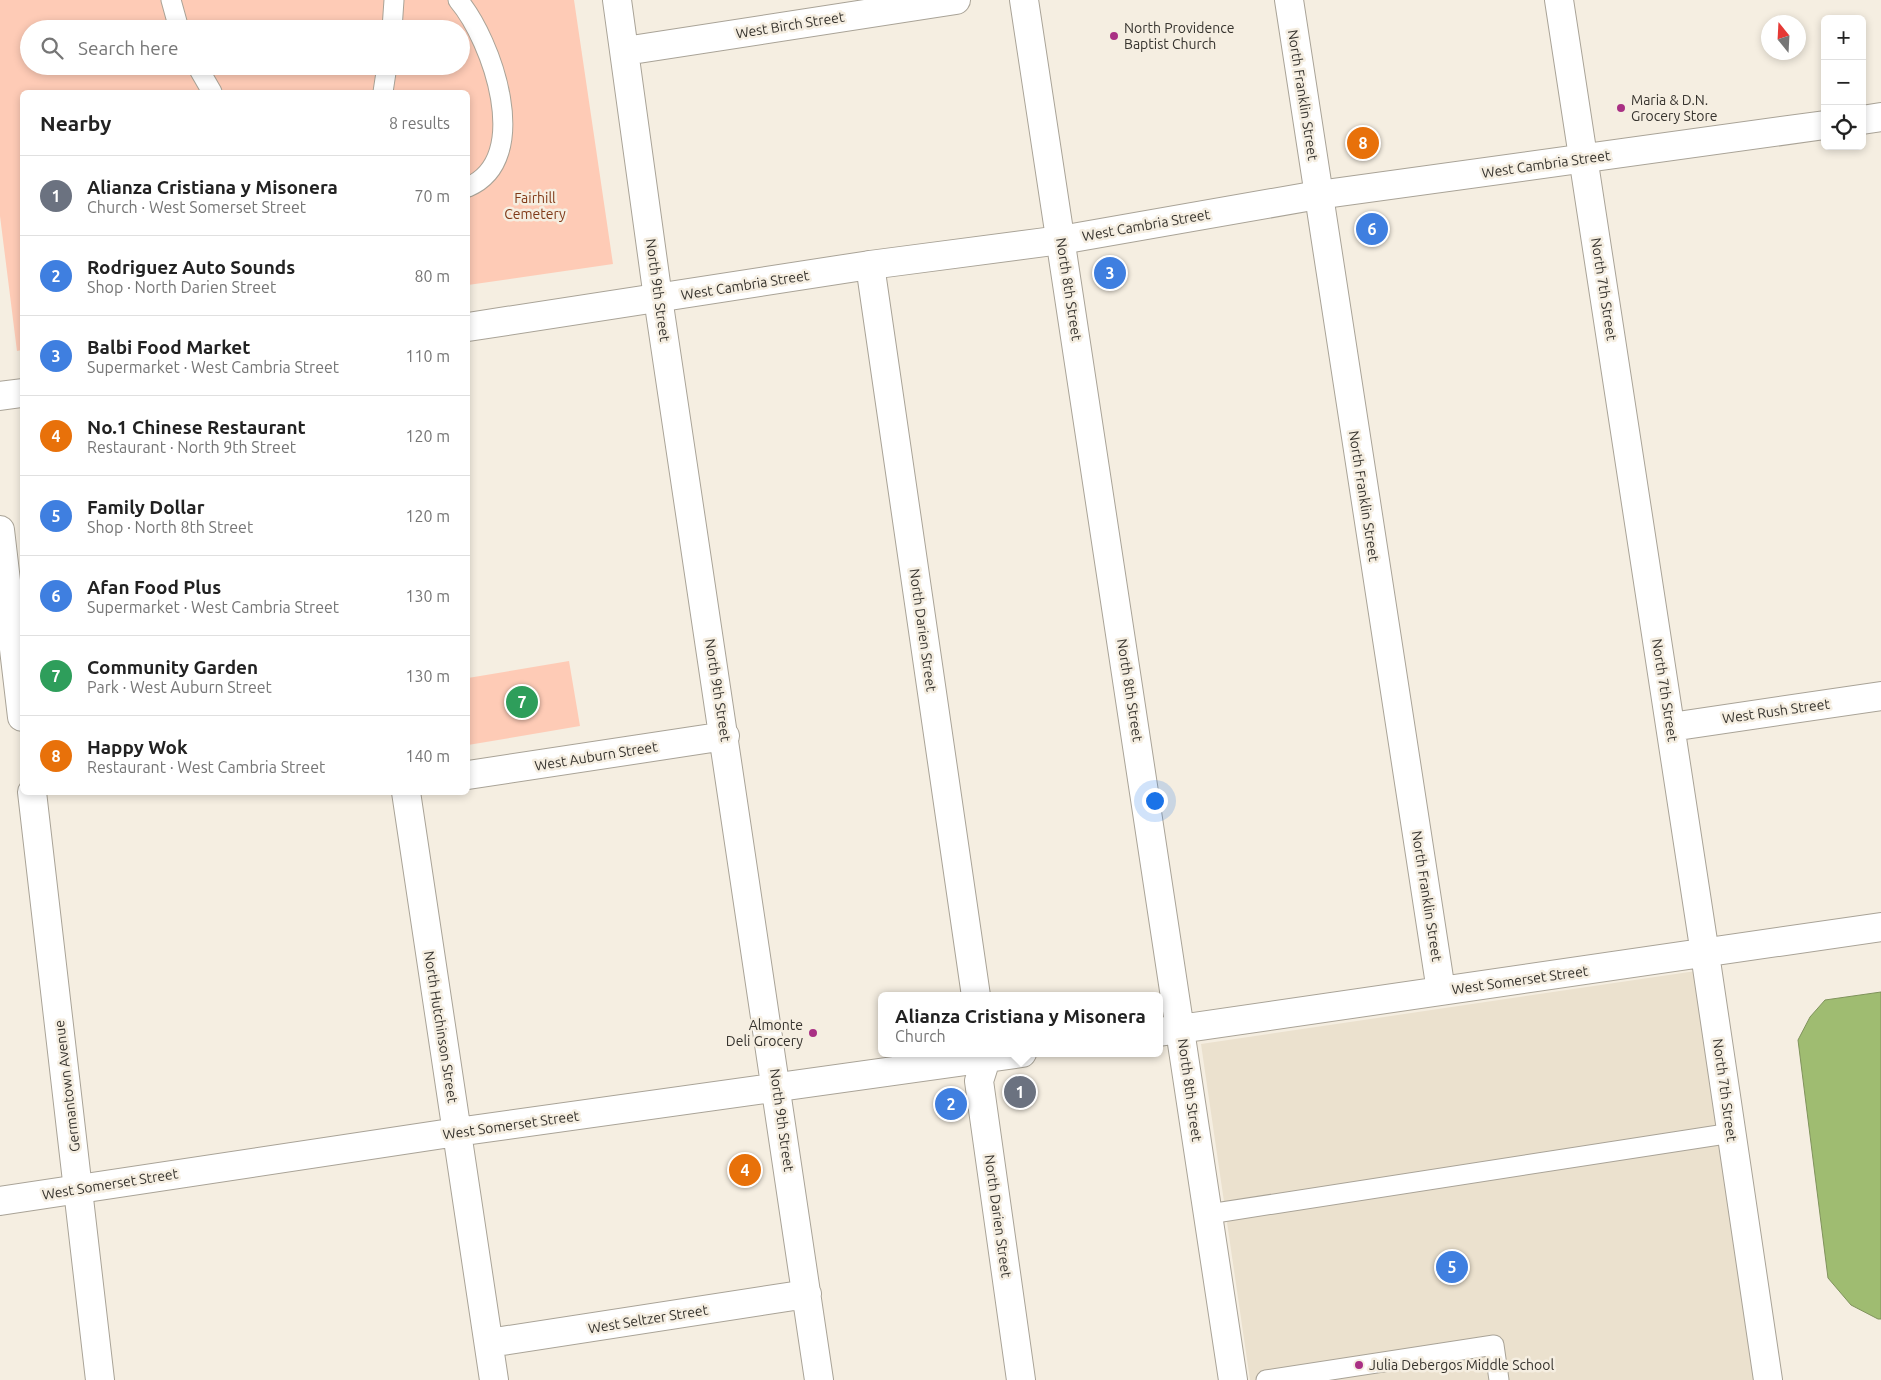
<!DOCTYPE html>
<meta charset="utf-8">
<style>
body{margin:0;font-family:Ubuntu,sans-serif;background:#f2f2f2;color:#222}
.controls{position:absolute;right:15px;top:15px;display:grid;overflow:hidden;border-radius:8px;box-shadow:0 2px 8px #0003}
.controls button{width:45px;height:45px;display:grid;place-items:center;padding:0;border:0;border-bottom:1px solid #e0e0e0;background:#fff;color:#222;font:25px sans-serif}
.compass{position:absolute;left:1761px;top:15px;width:45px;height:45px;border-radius:50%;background:#fff;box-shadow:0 2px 8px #0003;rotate:342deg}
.you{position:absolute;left:1154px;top:800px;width:18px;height:18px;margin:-12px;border:4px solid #fff;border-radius:50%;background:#1a73e8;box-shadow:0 0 0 8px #1a73e833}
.badge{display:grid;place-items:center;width:32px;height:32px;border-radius:50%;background:#d93025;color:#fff;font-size:16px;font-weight:700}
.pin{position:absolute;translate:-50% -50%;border:2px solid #fff;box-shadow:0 1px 5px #0006}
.popup{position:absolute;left:878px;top:992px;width:285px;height:65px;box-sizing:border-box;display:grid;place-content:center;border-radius:8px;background:#fff;filter:drop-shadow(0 1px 4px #0005);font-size:16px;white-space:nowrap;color:#767676}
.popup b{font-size:19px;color:#222}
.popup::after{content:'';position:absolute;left:50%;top:100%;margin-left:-10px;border:10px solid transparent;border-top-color:#fff}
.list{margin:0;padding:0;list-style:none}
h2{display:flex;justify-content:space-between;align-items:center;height:65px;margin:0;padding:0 20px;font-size:21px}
h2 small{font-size:16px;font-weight:400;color:#767676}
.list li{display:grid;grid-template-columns:32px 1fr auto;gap:15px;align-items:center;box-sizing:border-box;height:80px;padding:0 20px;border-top:1px solid #e0e0e0}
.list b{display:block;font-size:19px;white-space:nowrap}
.list p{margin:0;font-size:16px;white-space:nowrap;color:#767676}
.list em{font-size:16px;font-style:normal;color:#767676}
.icon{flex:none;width:28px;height:28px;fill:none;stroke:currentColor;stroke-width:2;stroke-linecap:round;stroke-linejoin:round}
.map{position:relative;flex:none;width:1881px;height:1380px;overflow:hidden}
.search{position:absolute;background:#fff;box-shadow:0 2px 8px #0003;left:20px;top:20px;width:450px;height:55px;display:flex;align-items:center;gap:12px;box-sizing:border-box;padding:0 18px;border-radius:28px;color:#767676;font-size:19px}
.panel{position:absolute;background:#fff;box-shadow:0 2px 8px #0003;left:20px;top:90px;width:450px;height:705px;border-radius:8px}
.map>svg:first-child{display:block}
.built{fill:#ebe1ce}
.green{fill:#fecbb6;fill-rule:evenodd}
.water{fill:#9fbc71;stroke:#80935d}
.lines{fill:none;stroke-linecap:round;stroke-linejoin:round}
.service-casing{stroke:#a9a397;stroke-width:21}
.minor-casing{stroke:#a9a397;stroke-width:30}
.tertiary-casing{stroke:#a9a397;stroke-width:30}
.service{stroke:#fff;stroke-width:19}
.minor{stroke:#fff;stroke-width:28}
.tertiary{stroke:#fff;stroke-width:28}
.poi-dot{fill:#a93084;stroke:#f5eee1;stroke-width:2}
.labels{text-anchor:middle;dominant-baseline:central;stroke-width:5;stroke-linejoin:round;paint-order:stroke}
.street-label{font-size:14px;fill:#36332e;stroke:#f5eee1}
.poi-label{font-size:14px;fill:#36332e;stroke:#f5eee1;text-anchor:start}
.park-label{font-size:14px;fill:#803a18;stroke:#f5eee1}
</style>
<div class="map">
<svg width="1881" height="1380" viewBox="0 0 1881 1380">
<rect width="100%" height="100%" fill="#f5eee1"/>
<path class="built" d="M1696,971l59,409h-505l-49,-336z"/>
<path class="green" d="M0,0h574l39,264 -145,21v-193h-446v258l-5,1 -17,-135zM29,29h432v37h-432z
M569,661l11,65 -112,19v-67z"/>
<path class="water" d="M1881,992v327h-3l-27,-14 -23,-27 -30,-238 12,-23 15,-17z"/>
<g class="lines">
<g class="service-casing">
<path id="service" d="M171,0l8,29
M458,0c34,40 76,159 10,187
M392,29l2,-29
M197,66l15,26
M383,92l4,-26
M1209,1214l523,-81
M1266,1380l228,-35 5,35"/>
</g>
<g class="minor-casing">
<path id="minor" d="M617,0l41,298 161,1082
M1024,0l209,1380
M1289,0l152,991
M1559,0l146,954 63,426
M625,51l331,-51
M870,265l106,731
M1671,727l210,-31
M468,775l257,-39
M406,792l88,588
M1159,1032l722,-105
M985,1053l1,6 -7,22 42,299
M0,1201l457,-69 565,-79
M489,1343l318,-49"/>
</g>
<g class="tertiary-casing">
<path id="tertiary" d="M1862,120l19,-3
M468,327l402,-62 191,-25 257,-45 507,-70
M0,396l22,-3
M0,530l22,187
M32,792l68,588"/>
</g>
<use href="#service" class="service"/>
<use href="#minor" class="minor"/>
<use href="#tertiary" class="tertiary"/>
</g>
<g class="poi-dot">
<circle cx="1114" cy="36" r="5"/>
<circle cx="1621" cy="108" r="5"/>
<circle cx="813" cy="1033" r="5"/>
<circle cx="1359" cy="1365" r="5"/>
</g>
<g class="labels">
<g class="street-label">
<text transform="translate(790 25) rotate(-9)">West Birch Street</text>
<text transform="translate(1303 95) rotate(81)">North Franklin Street</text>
<text transform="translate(1546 164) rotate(-8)">West Cambria Street</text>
<text transform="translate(1146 225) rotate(-10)">West Cambria Street</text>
<text transform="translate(745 285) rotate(-9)">West Cambria Street</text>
<text transform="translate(1069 289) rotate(81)">North 8th Street</text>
<text transform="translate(1604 289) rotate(81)">North 7th Street</text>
<text transform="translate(658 290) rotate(82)">North 9th Street</text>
<text transform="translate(1364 496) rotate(81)">North Franklin Street</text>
<text transform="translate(923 630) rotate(82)">North Darien Street</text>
<text transform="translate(718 690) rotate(81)">North 9th Street</text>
<text transform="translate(1130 690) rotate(81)">North 8th Street</text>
<text transform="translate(1665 690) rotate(81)">North 7th Street</text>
<text transform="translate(1776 711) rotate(-8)">West Rush Street</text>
<text transform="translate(596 756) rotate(-9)">West Auburn Street</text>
<text transform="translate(1427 896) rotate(81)">North Franklin Street</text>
<text transform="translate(1520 980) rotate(-8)">West Somerset Street</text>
<text transform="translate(441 1027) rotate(81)">North Hutchinson Street</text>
<text transform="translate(67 1086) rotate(-97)">Germantown Avenue</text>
<text transform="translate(1190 1090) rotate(82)">North 8th Street</text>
<text transform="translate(1725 1090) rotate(82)">North 7th Street</text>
<text transform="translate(782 1120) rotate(82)">North 9th Street</text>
<text transform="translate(511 1125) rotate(-8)">West Somerset Street</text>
<text transform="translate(110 1184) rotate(-9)">West Somerset Street</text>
<text transform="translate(998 1216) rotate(82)">North Darien Street</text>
<text transform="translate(648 1319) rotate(-9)">West Seltzer Street</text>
</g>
<g class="poi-label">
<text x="1124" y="28">North Providence<tspan x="1124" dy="16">Baptist Church</tspan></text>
<text x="1631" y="100">Maria &amp; D.N.<tspan x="1631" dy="16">Grocery Store</tspan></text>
<text x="803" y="1025" text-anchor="end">Almonte<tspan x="803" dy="16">Deli Grocery</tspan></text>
<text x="1369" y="1365">Julia Debergos Middle School</text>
</g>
<g class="park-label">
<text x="535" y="198">Fairhill<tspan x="535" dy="16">Cemetery</tspan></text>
</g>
</g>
</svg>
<div class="controls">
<button>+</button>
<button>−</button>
<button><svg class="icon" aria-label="locate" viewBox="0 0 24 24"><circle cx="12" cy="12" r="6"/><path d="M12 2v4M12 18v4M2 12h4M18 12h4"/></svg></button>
</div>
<svg class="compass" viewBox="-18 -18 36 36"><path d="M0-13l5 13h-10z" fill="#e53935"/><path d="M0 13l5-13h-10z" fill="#767676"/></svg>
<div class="you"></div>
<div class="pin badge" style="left:1020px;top:1092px;background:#6b7280">1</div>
<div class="popup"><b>Alianza Cristiana y Misonera</b>Church</div>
<div class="pin badge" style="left:951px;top:1104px;background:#3f7fe0">2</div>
<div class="pin badge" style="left:1110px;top:273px;background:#3f7fe0">3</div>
<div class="pin badge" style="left:745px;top:1170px;background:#e8710a">4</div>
<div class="pin badge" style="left:1452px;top:1267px;background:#3f7fe0">5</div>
<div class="pin badge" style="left:1372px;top:229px;background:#3f7fe0">6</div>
<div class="pin badge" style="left:522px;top:702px;background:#2e9e5b">7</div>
<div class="pin badge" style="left:1363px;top:143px;background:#e8710a">8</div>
<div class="search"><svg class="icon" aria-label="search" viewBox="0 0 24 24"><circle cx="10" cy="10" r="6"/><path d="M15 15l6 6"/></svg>Search here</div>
<section class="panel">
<h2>Nearby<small>8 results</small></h2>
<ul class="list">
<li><span class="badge" style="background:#6b7280">1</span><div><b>Alianza Cristiana y Misonera</b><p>Church · West Somerset Street</p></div><em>70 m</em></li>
<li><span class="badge" style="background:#3f7fe0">2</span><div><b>Rodriguez Auto Sounds</b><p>Shop · North Darien Street</p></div><em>80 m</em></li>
<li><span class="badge" style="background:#3f7fe0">3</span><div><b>Balbi Food Market</b><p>Supermarket · West Cambria Street</p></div><em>110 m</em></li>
<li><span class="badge" style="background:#e8710a">4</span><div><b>No.1 Chinese Restaurant</b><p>Restaurant · North 9th Street</p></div><em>120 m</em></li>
<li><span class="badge" style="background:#3f7fe0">5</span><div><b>Family Dollar</b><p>Shop · North 8th Street</p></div><em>120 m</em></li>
<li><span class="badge" style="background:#3f7fe0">6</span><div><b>Afan Food Plus</b><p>Supermarket · West Cambria Street</p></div><em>130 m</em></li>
<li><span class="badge" style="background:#2e9e5b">7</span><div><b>Community Garden</b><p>Park · West Auburn Street</p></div><em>130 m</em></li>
<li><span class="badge" style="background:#e8710a">8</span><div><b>Happy Wok</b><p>Restaurant · West Cambria Street</p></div><em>140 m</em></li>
</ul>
</section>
</div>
